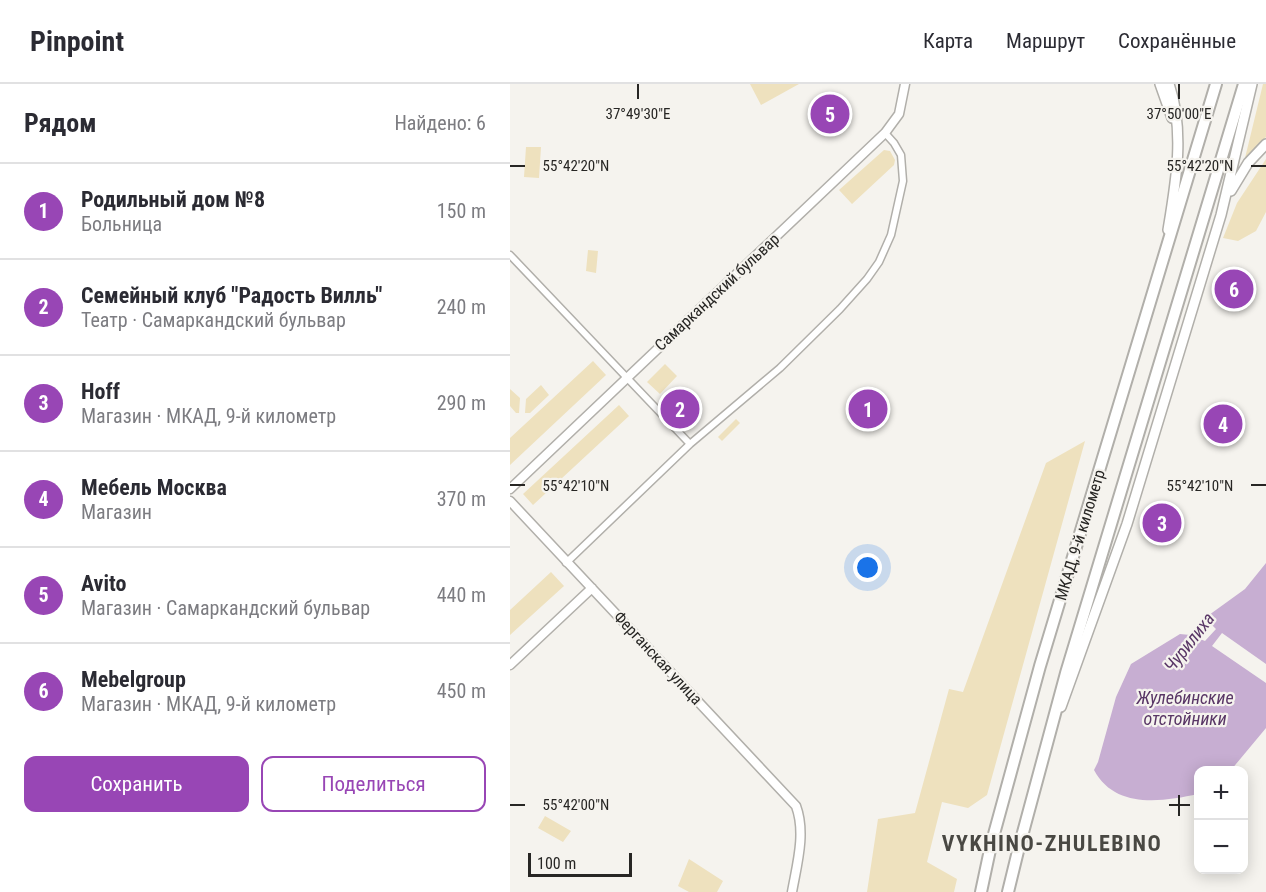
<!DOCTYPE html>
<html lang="ru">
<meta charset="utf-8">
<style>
body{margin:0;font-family:"Roboto Condensed",sans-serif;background:#f2f2f3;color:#2b2b33}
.controls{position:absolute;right:18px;bottom:18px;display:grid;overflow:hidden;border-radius:12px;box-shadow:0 3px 15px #0003}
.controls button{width:54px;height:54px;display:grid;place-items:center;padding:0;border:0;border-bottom:2px solid #e1e1e2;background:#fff;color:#2b2b33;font:30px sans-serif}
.scale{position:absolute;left:18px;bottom:15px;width:104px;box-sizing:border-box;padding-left:6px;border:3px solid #272624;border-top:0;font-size:16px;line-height:21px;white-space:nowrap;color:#272624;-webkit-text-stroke:4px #f5f3ee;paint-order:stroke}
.you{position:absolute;left:358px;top:484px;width:21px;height:21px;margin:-15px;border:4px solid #fff;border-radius:50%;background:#1a73e8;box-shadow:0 0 0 9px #1a73e833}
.badge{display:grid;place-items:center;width:39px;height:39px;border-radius:50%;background:#9846b5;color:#fff;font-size:20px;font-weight:700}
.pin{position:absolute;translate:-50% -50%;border:3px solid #fff;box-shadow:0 2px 6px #0006}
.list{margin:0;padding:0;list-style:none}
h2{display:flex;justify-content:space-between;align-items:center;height:78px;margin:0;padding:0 24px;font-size:26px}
h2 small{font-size:20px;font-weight:400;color:#7c7c81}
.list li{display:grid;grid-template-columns:39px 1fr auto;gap:18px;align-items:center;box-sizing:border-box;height:96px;padding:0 24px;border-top:2px solid #e1e1e2}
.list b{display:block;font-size:22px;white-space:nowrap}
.list p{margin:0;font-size:20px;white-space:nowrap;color:#7c7c81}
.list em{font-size:20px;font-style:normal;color:#7c7c81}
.actions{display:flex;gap:12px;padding:18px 24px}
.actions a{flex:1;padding:14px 0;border:2px solid #9846b5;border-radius:12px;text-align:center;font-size:21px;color:#9846b5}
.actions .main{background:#9846b5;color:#fff}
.map{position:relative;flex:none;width:756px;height:808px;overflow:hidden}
header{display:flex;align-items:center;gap:36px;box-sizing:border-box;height:84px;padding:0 30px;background:#fff;border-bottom:2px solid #e1e1e2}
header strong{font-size:28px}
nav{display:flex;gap:33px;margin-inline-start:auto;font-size:21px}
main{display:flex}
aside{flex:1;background:#fff}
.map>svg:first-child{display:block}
.green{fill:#eee1be}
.water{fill:#c7aed2}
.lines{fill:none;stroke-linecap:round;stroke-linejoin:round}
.street-casing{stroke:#b1afaa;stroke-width:9}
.secondary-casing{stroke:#b1afaa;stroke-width:11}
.primary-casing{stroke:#b1afaa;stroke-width:12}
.highway-casing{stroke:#b1afaa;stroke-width:14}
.street{stroke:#fff;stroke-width:6}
.secondary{stroke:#fff;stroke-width:8}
.primary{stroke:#fff;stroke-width:9}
.highway{stroke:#fff;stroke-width:10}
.ticks{fill:none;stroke:#272624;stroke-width:2}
.labels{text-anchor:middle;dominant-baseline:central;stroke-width:4.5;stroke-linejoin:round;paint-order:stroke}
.street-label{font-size:16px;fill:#272624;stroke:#f5f3ee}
.water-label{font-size:18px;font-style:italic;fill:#593666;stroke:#f5f3ee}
.district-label{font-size:22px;font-weight:bold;letter-spacing:1.5px;fill:#494843;stroke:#f5f3ee}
.ticks-label{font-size:15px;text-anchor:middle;fill:#272624;stroke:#f5f3ee;stroke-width:4.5;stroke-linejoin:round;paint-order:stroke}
</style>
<header>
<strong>Pinpoint</strong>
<nav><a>Карта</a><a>Маршрут</a><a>Сохранённые</a></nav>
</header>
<main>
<aside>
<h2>Рядом<small>Найдено: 6</small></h2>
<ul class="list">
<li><span class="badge">1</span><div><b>Родильный дом №8</b><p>Больница</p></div><em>150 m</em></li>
<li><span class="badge">2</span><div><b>Семейный клуб &quot;Радость Вилль&quot;</b><p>Театр · Самаркандский бульвар</p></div><em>240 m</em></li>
<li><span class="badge">3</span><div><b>Hoff</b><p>Магазин · МКАД, 9-й километр</p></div><em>290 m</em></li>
<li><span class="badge">4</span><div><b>Мебель Москва</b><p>Магазин</p></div><em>370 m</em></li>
<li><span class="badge">5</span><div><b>Avito</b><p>Магазин · Самаркандский бульвар</p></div><em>440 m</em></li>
<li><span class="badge">6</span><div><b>Mebelgroup</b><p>Магазин · МКАД, 9-й километр</p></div><em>450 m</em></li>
</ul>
<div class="actions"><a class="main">Сохранить</a><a>Поделиться</a></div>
</aside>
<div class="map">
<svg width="756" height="808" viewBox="0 0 756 808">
<rect width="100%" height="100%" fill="#f5f3ee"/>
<path class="green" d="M240,0h49l-38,21z
M753,0h3v53l-21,21z
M16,63h15l-2,31 -15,-1z
M374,66l6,1 5,9 -1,5 -42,39 -13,-14z
M756,75v53l-10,19 -18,10 -15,-3 14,-35z
M78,166l10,1 -2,22 -10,-2z
M83,277l13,14 -96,90v-27z
M155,280l12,12 -17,18 -13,-12z
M31,301l8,10 -19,18h-5l1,-14z
M0,305l10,9 -1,15h-3l-6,-7z
M109,321l10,11 -96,89 -10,-11z
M226,335l4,4 -18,18 -4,-4z
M575,357l-98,354 -19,13 -26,-6 -15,60 30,17 -3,13h-87l11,-73 37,-6 34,-124 14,3 83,-229z
M41,488l13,14 -54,49v-25z
M35,732l26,15 -8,11 -25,-14z
M179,775l34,22 -6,11h-28l-11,-6z"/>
<path class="water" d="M756,479v101l-44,-31 -10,13 54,37v45l-35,42h-33v24c-37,8 -83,15 -104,-24l4,-8 18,-65 15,-33 49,-30 10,1 15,6 11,-12 -7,-7v-7l36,-26z"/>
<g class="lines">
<g class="street-casing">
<path id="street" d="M0,171l180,189
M56,479l124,-119 90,-76 60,-59 27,-30 12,-17 12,-27 12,-54 -2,-26 -7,-12 -9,-10"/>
</g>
<g class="secondary-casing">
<path id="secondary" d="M0,405l375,-356 14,-19 6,-30
M0,417l286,305c10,27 1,58 -4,86
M0,581l82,-77"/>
</g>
<g class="primary-casing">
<path id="primary" d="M650,0l12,34
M721,107l17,-28 18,-19
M658,146c8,-48 17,-99 1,-146
M551,623l66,-183 94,-309 31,-131"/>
</g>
<g class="highway-casing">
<path id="highway" d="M471,808l10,-47 49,-179 176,-582
M498,808l10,-41 48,-178 178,-589"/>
</g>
<use href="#street" class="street"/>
<use href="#secondary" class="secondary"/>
<use href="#primary" class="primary"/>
<use href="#highway" class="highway"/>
</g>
<path class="ticks" d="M128,0v15M669,0v15M0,82h15M741,82h15M0,401h15M741,401h15M669,711v21M0,721h15M659,721h21"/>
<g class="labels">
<g class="street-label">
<text transform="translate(207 208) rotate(-43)">Самаркандский бульвар</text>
<text transform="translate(570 451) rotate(-73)">МКАД, 9-й километр</text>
<text transform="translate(148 574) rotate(47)">Ферганская улица</text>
</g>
<g class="water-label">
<text transform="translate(679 558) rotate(-52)">Чурилиха</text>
<text x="675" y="613">Жулебинские<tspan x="675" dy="21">отстойники</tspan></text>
</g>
<g class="district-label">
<text x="542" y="759">VYKHINO-ZHULEBINO</text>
</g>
</g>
<g class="ticks-label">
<text x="128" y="35">37°49'30"E</text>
<text x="669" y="35">37°50'00"E</text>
<text x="66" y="87">55°42'20"N</text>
<text x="690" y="87">55°42'20"N</text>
<text x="66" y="407">55°42'10"N</text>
<text x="690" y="407">55°42'10"N</text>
<text x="66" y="726">55°42'00"N</text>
</g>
</svg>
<div class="controls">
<button>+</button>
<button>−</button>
</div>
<div class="scale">100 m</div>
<div class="you"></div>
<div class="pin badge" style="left:358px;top:325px">1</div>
<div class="pin badge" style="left:170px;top:325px">2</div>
<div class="pin badge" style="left:652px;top:439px">3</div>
<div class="pin badge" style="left:713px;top:340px">4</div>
<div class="pin badge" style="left:320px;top:30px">5</div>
<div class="pin badge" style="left:724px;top:205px">6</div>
</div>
</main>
